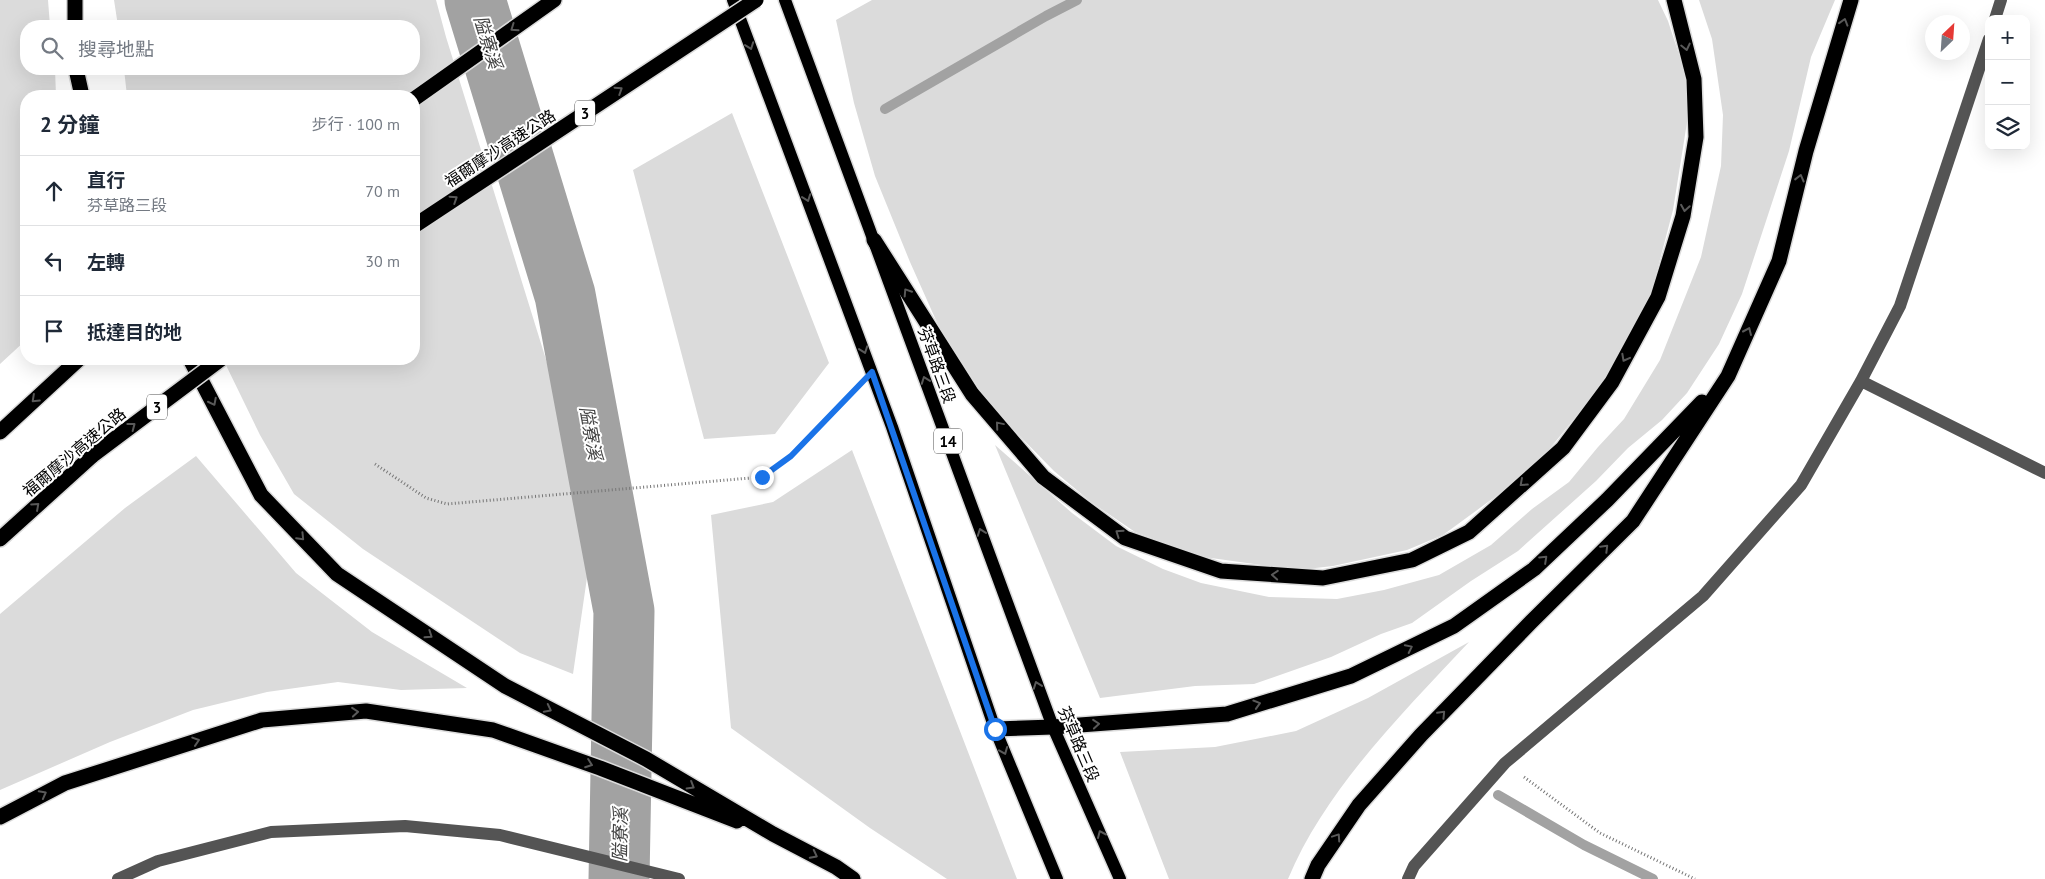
<!DOCTYPE html>
<html lang="zh-TW">
<meta charset="utf-8">
<style>
body{margin:0;font-family:"PT Sans","Noto Sans TC",sans-serif;background:#f6f6f7;color:#1f2937}
.controls{position:absolute;right:15px;top:15px;display:grid;overflow:hidden;border-radius:10px;box-shadow:0 5px 20px #0002}
.controls button{width:45px;height:45px;display:grid;place-items:center;padding:0;border:0;border-bottom:1px solid #e0e1e3;background:#fff;color:#1f2937;font:25px sans-serif}
.compass{position:absolute;left:1925px;top:15px;width:45px;height:45px;border-radius:50%;background:#fff;box-shadow:0 5px 20px #0002;rotate:25deg}
.stop{position:absolute;width:15px;height:15px;margin:-11px;border:4px solid #1a73e8;border-radius:50%;background:#fff}
.stop.end{background:#1a73e8;border-color:#fff;box-shadow:0 1px 5px #0008}
.list{margin:0;padding:0;list-style:none}
h2{display:flex;justify-content:space-between;align-items:center;height:65px;margin:0;padding:0 20px;font-size:21px}
h2 small{font-size:16px;font-weight:400;color:#747a83}
.list li{display:grid;grid-template-columns:32px 1fr auto;gap:15px;align-items:center;box-sizing:border-box;height:70px;padding:0 20px;border-top:1px solid #e0e1e3}
.list b{display:block;font-size:19px;white-space:nowrap}
.list p{margin:0;font-size:16px;white-space:nowrap;color:#747a83}
.list em{font-size:16px;font-style:normal;color:#747a83}
.icon{flex:none;width:28px;height:28px;fill:none;stroke:currentColor;stroke-width:2;stroke-linecap:round;stroke-linejoin:round}
.map{position:relative;flex:none;width:2045px;height:879px;overflow:hidden}
.search{position:absolute;background:#fff;box-shadow:0 5px 20px #0002;left:20px;top:20px;width:400px;height:55px;display:flex;align-items:center;gap:12px;box-sizing:border-box;padding:0 18px;border-radius:20px;color:#747a83;font-size:19px}
.panel{position:absolute;background:#fff;box-shadow:0 5px 20px #0002;left:20px;top:90px;width:400px;height:275px;border-radius:20px}
.map>svg:first-child{display:block}
.green{fill:#dbdbdb}
.lines{fill:none;stroke-linecap:round;stroke-linejoin:round}
.stream{stroke:#a2a2a2;stroke-width:10}
.river{stroke:#a2a2a2;stroke-width:61}
.major-casing{stroke:#dbdbdb;stroke-width:15}
.highway-casing{stroke:#dbdbdb;stroke-width:18}
.path{stroke:#767676;stroke-width:3;stroke-dasharray:1 2.5;stroke-linecap:butt}
.minor{stroke:#545454;stroke-width:12}
.major{stroke:#000;stroke-width:12}
.highway{stroke:#000;stroke-width:15}
.highway-bridge-casing{stroke:#dbdbdb;stroke-width:18;stroke-linecap:butt}
.highway-bridge{stroke:#000;stroke-width:15}
.oneway{stroke:#595959}
.route{stroke:#1a73e8;stroke-width:6}
.labels{text-anchor:middle;dominant-baseline:central;stroke-width:4;stroke-linejoin:round;paint-order:stroke}
.shield{fill:#fff;stroke:#4c4c4c;stroke-width:1}
.shield-label{font-size:15px;font-weight:bold;fill:#000}
.street-label{font-size:16px;fill:#000;stroke:#fff}
.water-label{font-size:18px;font-style:italic;fill:#434343;stroke:#fff}
</style>
<div class="map">
<svg width="2045" height="879" viewBox="0 0 2045 879">
<rect width="100%" height="100%" fill="#fff"/>
<path class="green" d="M0,0h48l2,26h-24v43h29l1,27h-30v244l-26,24z
M114,0h322l10,37 124,400 20,120 -17,117 -53,-21 -157,-104 -69,-55 -34,-59 -37,-76h191v-263h-287l-3,-27h290v-43h-296z
M872,0h786l10,21 16,49 5,40 -16,100 -22,84 -41,80 -54,67 -27,31 -86,63 -36,15 -74,16 -35,4 -94,-13 -69,-25 -44,-30 -37,-31 -47,-48 -26,-31 -42,-65 -29,-65 -35,-86 -21,-73 -18,-83z
M1699,0h136l-24,57 -22,94 -47,143 -23,50 -32,49 -25,27 -34,28 -32,33 -78,70 -47,30 -59,42 -31,11 -50,23 -77,27 -59,2 -95,12 -105,-253 77,68 44,33 47,23 38,14 68,14 68,2 47,-9 55,-15 52,-30 41,-36 37,-27 29,-35 26,-28 36,-59 41,-103 20,-91 2,-51 -11,-76z
M732,113l97,250 -54,71 -71,5 -71,-269z
M852,450l156,406 9,23h-70l-77,-51 -139,-100 -20,-213 62,-13z
M196,456l100,117 76,59 95,56 -66,2 -63,-8 -71,10 -74,18 -83,32 -110,48v-176l125,-106z
M1469,642c-66,71 -143,146 -181,237h-119l-49,-127 95,-5 81,-16 72,-33z"/>
<g class="lines">
<path class="stream" d="M885,109l161,-93 31,-16
M1498,795l86,50 69,34"/>
<path class="river" d="M475,0l90,295 59,316 -5,268"/>
<g class="major-casing">
<path id="major" d="M733,0l159,427 103,302 62,150
M785,0l268,727 67,152"/>
</g>
<g class="highway-casing">
<path id="highway" d="M75,26v-26
M76,69l6,27
M414,99l140,-99
M874,240l98,154 71,83 82,61 96,33 102,7 89,-18 57,-28 94,-84 49,-66 46,-85 25,-81 13,-79 -2,-58 -20,-79
M190,359l71,136 76,79 168,112 141,73 127,75 63,33 17,12
M0,432l79,-73
M0,539l93,-84
M995,729l58,-2 174,-13 124,-38 103,-50 80,-57 73,-69 95,-98
M0,817l65,-34 197,-63 104,-9 127,19 107,38 137,53
M1312,879l6,-14 41,-60 62,-70 110,-113 102,-101 95,-145 51,-115 27,-110 45,-151"/>
</g>
<path class="path" d="M375,464l51,34 21,6 315,-27 29,-21 62,-65
M1524,777l76,56 95,46"/>
<path class="minor" d="M1995,19l6,-19
M1861,381l184,92
M118,879l40,-18 113,-29 134,-6 95,9 179,44
M1408,879l6,-13 91,-103 198,-167 98,-111 60,-104 39,-75 89,-267"/>
<use href="#major" class="major"/>
<use href="#highway" class="highway"/>
<g class="highway-bridge-casing">
<path id="highway-bridge" d="M414,226l342,-226
M93,455l128,-96"/>
</g>
<use href="#highway-bridge" class="highway-bridge"/>
</g>
<defs><path id="oneway-chevron" d="M-2-3.5L2.5 0L-2 3.5" fill="none" stroke-width="1.6" stroke-linecap="round" stroke-linejoin="round" transform="scale(1.25)"/></defs>
<g class="oneway">
<use href="#oneway-chevron" transform="translate(1844 22) rotate(-73)"/>
<use href="#oneway-chevron" transform="translate(514 28) rotate(145)"/>
<use href="#oneway-chevron" transform="translate(750 46) rotate(70)"/>
<use href="#oneway-chevron" transform="translate(1686 47) rotate(77)"/>
<use href="#oneway-chevron" transform="translate(619 90) rotate(-33)"/>
<use href="#oneway-chevron" transform="translate(1800 178) rotate(-76)"/>
<use href="#oneway-chevron" transform="translate(807 198) rotate(70)"/>
<use href="#oneway-chevron" transform="translate(454 199) rotate(-33)"/>
<use href="#oneway-chevron" transform="translate(1685 208) rotate(99)"/>
<use href="#oneway-chevron" transform="translate(907 292) rotate(-123)"/>
<use href="#oneway-chevron" transform="translate(1748 331) rotate(-66)"/>
<use href="#oneway-chevron" transform="translate(864 350) rotate(70)"/>
<use href="#oneway-chevron" transform="translate(1625 358) rotate(118)"/>
<use href="#oneway-chevron" transform="translate(925 380) rotate(-110)"/>
<use href="#oneway-chevron" transform="translate(35 399) rotate(137)"/>
<use href="#oneway-chevron" transform="translate(213 402) rotate(63)"/>
<use href="#oneway-chevron" transform="translate(999 425) rotate(-130)"/>
<use href="#oneway-chevron" transform="translate(132 426) rotate(-37)"/>
<use href="#oneway-chevron" transform="translate(1523 483) rotate(138)"/>
<use href="#oneway-chevron" transform="translate(36 506) rotate(-42)"/>
<use href="#oneway-chevron" transform="translate(981 532) rotate(-110)"/>
<use href="#oneway-chevron" transform="translate(1119 533) rotate(-145)"/>
<use href="#oneway-chevron" transform="translate(301 537) rotate(46)"/>
<use href="#oneway-chevron" transform="translate(1605 548) rotate(-45)"/>
<use href="#oneway-chevron" transform="translate(1544 559) rotate(-43)"/>
<use href="#oneway-chevron" transform="translate(1275 575) rotate(-176)"/>
<use href="#oneway-chevron" transform="translate(429 635) rotate(34)"/>
<use href="#oneway-chevron" transform="translate(1409 648) rotate(-26)"/>
<use href="#oneway-chevron" transform="translate(1037 685) rotate(-110)"/>
<use href="#oneway-chevron" transform="translate(1257 704) rotate(-17)"/>
<use href="#oneway-chevron" transform="translate(548 709) rotate(27)"/>
<use href="#oneway-chevron" transform="translate(355 712) rotate(-5)"/>
<use href="#oneway-chevron" transform="translate(1442 714) rotate(-46)"/>
<use href="#oneway-chevron" transform="translate(1096 724) rotate(-5)"/>
<use href="#oneway-chevron" transform="translate(196 741) rotate(-18)"/>
<use href="#oneway-chevron" transform="translate(1004 751) rotate(68)"/>
<use href="#oneway-chevron" transform="translate(589 764) rotate(20)"/>
<use href="#oneway-chevron" transform="translate(691 786) rotate(31)"/>
<use href="#oneway-chevron" transform="translate(43 794) rotate(-28)"/>
<use href="#oneway-chevron" transform="translate(1101 834) rotate(-114)"/>
<use href="#oneway-chevron" transform="translate(1337 837) rotate(-56)"/>
<use href="#oneway-chevron" transform="translate(814 855) rotate(27)"/>
</g>
<g class="lines">
<path class="route" d="M762,477l29,-21 81,-84 123,357"/>
</g>
<g class="labels">
<g class="shield">
<rect x="575" y="100.5" width="20" height="25" rx="4"/>
<rect x="147" y="394.5" width="20" height="25" rx="4"/>
<rect x="934" y="428.5" width="28" height="25" rx="4"/>
</g>
<g class="shield-label">
<text x="585" y="113">3</text>
<text x="157" y="407">3</text>
<text x="948" y="441">14</text>
</g>
<g class="street-label">
<text transform="translate(500 148) rotate(-33)">福爾摩沙高速公路</text>
<text transform="translate(937 365) rotate(70)">芬草路三段</text>
<text transform="translate(74 452) rotate(-40)">福爾摩沙高速公路</text>
<text transform="translate(1079 744) rotate(67)">芬草路三段</text>
</g>
<g class="water-label">
<text transform="translate(488 42) rotate(73)">隘寮溪</text>
<text transform="translate(591 433) rotate(80)">隘寮溪</text>
<text transform="translate(620 835) rotate(-89)">隘寮溪</text>
</g>
</g>
</svg>
<div class="controls">
<button>+</button>
<button>−</button>
<button><svg class="icon" aria-label="layers" viewBox="0 0 24 24"><path d="M12 4l9 5-9 5-9-5zM3 14l9 5 9-5"/></svg></button>
</div>
<svg class="compass" viewBox="-18 -18 36 36"><path d="M0-13l5 13h-10z" fill="#e53935"/><path d="M0 13l5-13h-10z" fill="#747a83"/></svg>
<div class="stop" style="left:995px;top:729px"></div>
<div class="stop end" style="left:762px;top:477px"></div>
<div class="search"><svg class="icon" aria-label="search" viewBox="0 0 24 24"><circle cx="10" cy="10" r="6"/><path d="M15 15l6 6"/></svg>搜尋地點</div>
<section class="panel">
<h2>2 分鐘<small>步行 · 100 m</small></h2>
<ul class="list">
<li><svg class="icon" aria-label="ahead" viewBox="0 0 24 24"><path d="M12 20V5M6 11l6-6 6 6"/></svg><div><b>直行</b><p>芬草路三段</p></div><em>70 m</em></li>
<li><svg class="icon" aria-label="left" viewBox="0 0 24 24"><path d="M17 20v-9H6M10 6l-5 5 5 5"/></svg><div><b>左轉</b></div><em>30 m</em></li>
<li><svg class="icon" aria-label="arrive" viewBox="0 0 24 24"><path d="M6 21V4h12l-3 4 3 4H6"/></svg><div><b>抵達目的地</b></div></li>
</ul>
</section>
</div>
